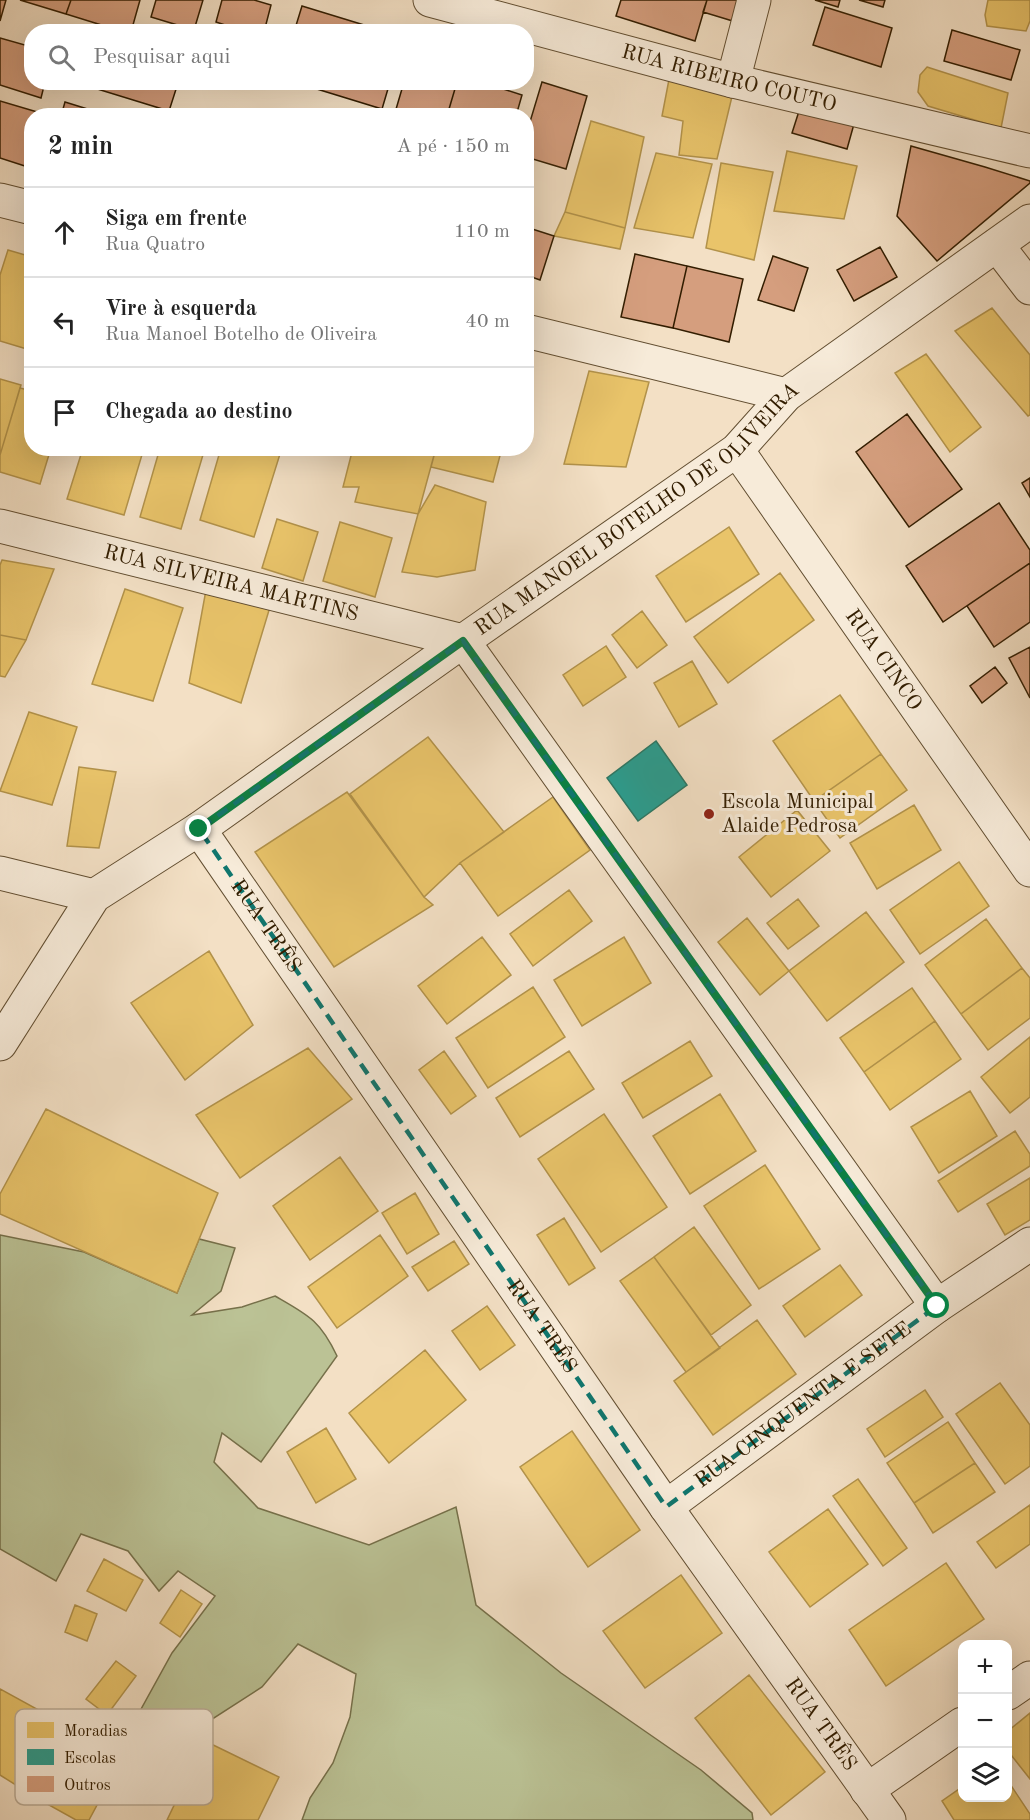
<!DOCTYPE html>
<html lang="pt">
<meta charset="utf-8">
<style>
body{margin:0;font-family:"Old Standard TT",serif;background:#f6f6f6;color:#222}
.controls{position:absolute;right:18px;bottom:18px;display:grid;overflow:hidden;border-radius:12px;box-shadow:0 6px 24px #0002}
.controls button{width:54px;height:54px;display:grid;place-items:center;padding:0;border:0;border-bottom:2px solid #e0e0e0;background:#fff;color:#222;font:30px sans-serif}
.stop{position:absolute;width:18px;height:18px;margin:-14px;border:4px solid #0b8043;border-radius:50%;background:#fff}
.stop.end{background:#0b8043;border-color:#fff;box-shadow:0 2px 6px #0008}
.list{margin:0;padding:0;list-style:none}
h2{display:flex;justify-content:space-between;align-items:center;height:78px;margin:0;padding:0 24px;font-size:26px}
h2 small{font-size:20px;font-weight:400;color:#767676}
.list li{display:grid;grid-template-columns:39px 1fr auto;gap:18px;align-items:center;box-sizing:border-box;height:90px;padding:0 24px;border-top:2px solid #e0e0e0}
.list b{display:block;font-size:22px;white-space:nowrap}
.list p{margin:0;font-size:20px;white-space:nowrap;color:#767676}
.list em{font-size:20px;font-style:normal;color:#767676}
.icon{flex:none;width:33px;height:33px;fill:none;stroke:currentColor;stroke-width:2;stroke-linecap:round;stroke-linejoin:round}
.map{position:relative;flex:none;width:1030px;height:1820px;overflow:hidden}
.search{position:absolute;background:#fff;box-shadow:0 6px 24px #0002;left:24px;top:24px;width:510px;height:66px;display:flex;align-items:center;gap:15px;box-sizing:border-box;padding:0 21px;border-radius:24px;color:#767676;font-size:22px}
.panel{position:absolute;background:#fff;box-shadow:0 6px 24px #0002;left:24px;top:108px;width:510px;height:348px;border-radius:24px}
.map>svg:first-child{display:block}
.green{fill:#bbc295;stroke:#76704a;stroke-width:1.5}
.homes{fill:#e9c46a;stroke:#b2924a;stroke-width:1.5}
.schools{fill:#2a9d8f;stroke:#2c7764;stroke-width:1.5}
.building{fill:#d59e7e;stroke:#321d00;stroke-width:1.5}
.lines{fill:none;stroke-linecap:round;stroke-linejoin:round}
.minor-casing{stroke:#624e31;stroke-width:35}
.tertiary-casing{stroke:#624e31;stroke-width:35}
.minor{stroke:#f7ebd9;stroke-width:33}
.tertiary{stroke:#f7ebd9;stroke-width:33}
.route{stroke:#0b8043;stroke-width:8}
.marked{fill:none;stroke:#0f766e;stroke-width:4.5;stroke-dasharray:12 8;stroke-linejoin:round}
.poi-dot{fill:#8f2418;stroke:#f7ebd9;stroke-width:2}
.labels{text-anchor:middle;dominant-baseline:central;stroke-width:6;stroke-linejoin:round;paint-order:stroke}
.street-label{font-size:21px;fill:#321d00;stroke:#f7ebd9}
.poi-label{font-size:21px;fill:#321d00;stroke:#f7ebd9;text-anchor:start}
.key{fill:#f7ebd9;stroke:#bcad98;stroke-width:1.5}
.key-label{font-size:16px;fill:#321d00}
</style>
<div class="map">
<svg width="1030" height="1820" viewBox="0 0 1030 1820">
<rect width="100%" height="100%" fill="#f3e0c5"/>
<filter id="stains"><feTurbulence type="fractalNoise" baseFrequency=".00333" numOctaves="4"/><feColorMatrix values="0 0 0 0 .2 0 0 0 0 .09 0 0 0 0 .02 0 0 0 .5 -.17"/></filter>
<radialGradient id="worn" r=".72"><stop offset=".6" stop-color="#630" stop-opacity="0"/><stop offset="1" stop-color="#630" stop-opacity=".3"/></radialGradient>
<path class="green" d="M0,1235l84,17 93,41 22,-54 36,9 -14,43 -29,24 50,-8 33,-11c33,19 45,24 62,60l-76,106 -39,-29 -8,29 44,46 111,37 87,-38 20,98 85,68 140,97 51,43 1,7h-451l8,-22 23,-35 17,-46 6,-43 -58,-30 -36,43 -56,36 -26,55 -33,8 -23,-46 48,-87 43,-57 -37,-25 -19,20 -31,-40 -47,-17 -25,47 -56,-32z"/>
<path class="homes" d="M988,0h42v21l-4,10 -39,-5 -2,-11z
M927,67l81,26 -7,35 -73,-22 -10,-14 2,-17z
M671,69l64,15 -18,75 -38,-4 4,-34 -21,-5z
M591,121l53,16 -19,91 -60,-16z
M787,151l70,15 -13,53 -70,-8z
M656,153l56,11 -19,74 -59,-10z
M721,163l52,9 -19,88 -48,-12z
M565,212l60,16 -5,21 -66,-13z
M8,250l24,7 -2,93 -30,-9v-66z
M992,308l38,47v60l-2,1 -73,-85z
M926,354l55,73 -31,25 -55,-79z
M589,371l60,11 -23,85 -62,-3z
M0,379l21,6 -21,70z
M20,388l12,3v57h19l-11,36 -40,-12v-17z
M83,448h61l-20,67 -57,-16z
M160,448h45l-24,81 -41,-12z
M221,448h40l19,6 -26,83 -54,-17z
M353,448h83l-18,66 -63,-12 4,-15h-16z
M436,448h66l-9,34 -62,-15z
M435,485l51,17 -11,68 -38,7 -35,-5 16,-58z
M277,519l41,13 -15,49 -41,-13z
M340,522l52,16 -17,59 -52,-16z
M729,527l30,47 -73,48 -30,-46z
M2,560l52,9 -28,71 -26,-5v-70z
M780,573l34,47 -86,63 -34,-46z
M208,579l65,18 -32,106 -52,-20z
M125,589l58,19 -30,93 -61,-17z
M642,611l25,34 -30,23 -25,-33z
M0,635l26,5 -21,37 -5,-1z
M606,646l20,31 -43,29 -20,-31z
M692,661l25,43 -38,23 -25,-44z
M840,695l41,59 -67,47 -41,-60z
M29,712l48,15 -25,78 -52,-14z
M428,737l76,95 -44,31 -36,34 -74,-103z
M881,754l26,36 -67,48 -26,-37z
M79,767l37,5 -17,76 -32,-2z
M347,792l77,105 9,8 -99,62 -79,-115z
M553,797l37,53 -92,66 -38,-53z
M914,805l27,45 -64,39 -27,-46z
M797,810l33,41 -59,46 -32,-40z
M959,862l30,44 -69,48 -30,-44z
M569,890l23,31 -59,45 -23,-32z
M798,899l21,27 -31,23 -21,-26z
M866,912l38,50 -77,59 -38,-50z
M747,918l42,53 -29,24 -42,-53z
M986,919l36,49 -61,46 -36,-49z
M482,937l29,38 -64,49 -29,-38z
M624,937l27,46 -69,43 -28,-46z
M209,951l44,74 -68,55 -54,-77z
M1022,968l8,10v40l-42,32 -27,-36z
M533,987l32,50 -77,51 -32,-50z
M912,988l23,33 -71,51 -24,-34z
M935,1021l26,38 -71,51 -26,-38z
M1030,1037v60l-20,16 -29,-36z
M690,1041l22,35 -69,42 -21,-35z
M308,1048l44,51 -112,79 -44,-63z
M444,1051l32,45 -25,18 -32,-44z
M569,1051l25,38 -74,48 -24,-39z
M970,1091l27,45 -58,37 -28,-46z
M720,1094l36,57 -66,43 -37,-58z
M46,1109l172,84 -41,100 -177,-79v-20z
M604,1114l63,93 -66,45 -63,-93z
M1015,1131l15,23v12l-72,46 -20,-31z
M340,1157l38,54 -68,49 -37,-54z
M765,1165l55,84 -61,40 -55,-83z
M1030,1178v42l-25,15 -18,-31z
M415,1193l24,41 -32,20 -25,-41z
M564,1218l31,50 -26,17 -32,-50z
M694,1227l57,78 -40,30 -57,-78z
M380,1235l28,41 -71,52 -29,-41z
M454,1241l15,23 -41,27 -16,-24z
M654,1257l66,91 -34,24 -66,-91z
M840,1265l22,30 -57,42 -22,-31z
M487,1306l28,39 -35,25 -28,-39z
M757,1320l39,54 -83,61 -39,-54z
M425,1350l41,50 -77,63 -40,-50z
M1000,1383l30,42v41l-25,18 -49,-70z
M925,1390l18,27 -58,40 -18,-28z
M948,1422l27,41 -61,40 -27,-40z
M326,1428l30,51 -40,24 -29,-51z
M572,1431l68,99 -52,37 -68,-100z
M975,1463l20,29 -62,41 -19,-30z
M858,1479l49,69 -24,18 -50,-70z
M1030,1505v39l-34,24 -19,-26z
M828,1509l40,55 -58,43 -41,-55z
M104,1559l39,21 -17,31 -39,-20z
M946,1563l38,56 -98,67 -37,-56z
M681,1575l41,58 -77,55 -42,-57z
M181,1590l21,14 -22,33 -20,-14z
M75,1605l22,9 -10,27 -22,-9z
M116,1661l20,15 -29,39 -21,-16z
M749,1675l76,97 -54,43 -76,-97z
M0,1689l55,30 -36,68 -19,-12z
M1030,1713v66l-22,-28v-20z
M63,1736l55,30 -29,54h-13l-45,-25z
M205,1741l74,36 -21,43h-91z
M1008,1781l22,33v6h-76l-12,-19 20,-14v11h46z"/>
<path class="schools" d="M656,741l31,44 -49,36 -31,-43z"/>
<path class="building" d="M0,0h6l-6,21z
M20,0h51l-5,14z
M71,0h69l-9,32h-7l-58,-18z
M156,0h47l-9,30 -43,-13z
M222,0h32l17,5 -7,27h-18l-30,-10z
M621,0h86l-12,41 -79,-25z
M707,0h35l-6,22 -33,-10z
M815,0h25l-2,7z
M859,0h26l-2,7z
M302,6l85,26h-93z
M825,7l67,21 -11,39 -68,-22z
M952,30l68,20 -9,30 -67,-19z
M0,38l32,9v35h13l-4,16 -41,-13z
M95,82h82l1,1 -9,28 -75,-23z
M294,82h96l-8,27z
M404,82h53l-10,34h-53z
M457,82h25l40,13 -6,21h-45l-22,-7z
M542,82l45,14 -21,73 -40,-12v-22z
M0,101l44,13 -12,2v40l-4,11 -28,-9z
M65,102l45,14h-49z
M800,108l54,16 -7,25 -55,-16z
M911,146l74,21 45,14v2l-93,78 -40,-45z
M526,227l28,9 -14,44 -14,-5z
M880,247l17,30 -43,24 -17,-31z
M635,254l52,12 -14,62 -52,-11z
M773,256l35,12 -14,43 -36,-11z
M687,266l56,13 -14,63 -56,-14z
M907,414l55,75 -53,38 -53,-75z
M1030,478v19l-8,-14z
M999,503l31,47v13l-87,59 -37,-56z
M1030,563v59l-36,25 -27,-41z
M1030,647v51l-21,-40z
M995,667l12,16 -25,20 -12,-17z"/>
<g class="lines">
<g class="minor-casing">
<g id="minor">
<path id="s1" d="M430,0l303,81 297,70"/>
<path d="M733,81l21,-81"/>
<path d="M0,200l32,8"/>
<path d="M997,245l33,43"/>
<path d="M526,331l260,64"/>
<path id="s2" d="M737,450l293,420"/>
<path id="s3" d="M0,526l463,115 474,665"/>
<path id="s4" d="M199,829l467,678 223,313"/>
<path d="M0,873l94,23"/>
<path id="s5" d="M666,1507l271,-201 93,-62"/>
<path d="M1008,1693l22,-15"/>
<path d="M867,1790l95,-66"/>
</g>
</g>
<g class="tertiary-casing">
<g id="tertiary">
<path id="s6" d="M0,1044l94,-148 105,-67 264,-188 274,-191 49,-55 244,-174"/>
</g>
</g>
<use href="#minor" class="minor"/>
<use href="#tertiary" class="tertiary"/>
</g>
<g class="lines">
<path class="route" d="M199,829l264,-188 474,665"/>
</g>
<path class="marked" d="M463,641l474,665 -271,201 -467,-678z"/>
<circle class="poi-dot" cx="709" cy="814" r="6"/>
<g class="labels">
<g class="street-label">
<text stroke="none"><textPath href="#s1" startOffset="309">RUA RIBEIRO COUTO</textPath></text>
<text stroke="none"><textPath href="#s6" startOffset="843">RUA MANOEL BOTELHO DE OLIVEIRA</textPath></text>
<text stroke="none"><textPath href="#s3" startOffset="238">RUA SILVEIRA MARTINS</textPath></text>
<text stroke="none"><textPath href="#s2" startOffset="256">RUA CINCO</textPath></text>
<text stroke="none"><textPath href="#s4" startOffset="118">RUA TRÊS</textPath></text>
<text stroke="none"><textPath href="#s4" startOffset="604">RUA TRÊS</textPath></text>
<text stroke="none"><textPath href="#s5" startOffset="171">RUA CINQUENTA E SETE</textPath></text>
<text stroke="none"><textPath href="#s4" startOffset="1090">RUA TRÊS</textPath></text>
</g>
<g class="poi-label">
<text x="721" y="802">Escola Municipal<tspan x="721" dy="24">Alaide Pedrosa</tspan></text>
</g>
</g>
<rect x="15" y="1709" width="198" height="96" rx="9" class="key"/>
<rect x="27" y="1722" width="27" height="16" fill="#e9c46a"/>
<rect x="27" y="1749" width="27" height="16" fill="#2a9d8f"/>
<rect x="27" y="1776" width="27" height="16" fill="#d59e7e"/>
<g class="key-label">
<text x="64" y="1736">Moradias</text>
<text x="64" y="1763">Escolas</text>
<text x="64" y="1790">Outros</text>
</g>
<rect width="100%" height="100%" filter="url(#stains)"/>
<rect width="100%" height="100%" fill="url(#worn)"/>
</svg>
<div class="controls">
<button>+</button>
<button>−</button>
<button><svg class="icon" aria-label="layers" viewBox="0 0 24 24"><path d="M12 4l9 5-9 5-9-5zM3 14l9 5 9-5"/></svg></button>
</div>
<div class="stop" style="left:937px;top:1306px"></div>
<div class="stop end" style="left:199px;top:829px"></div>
<div class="search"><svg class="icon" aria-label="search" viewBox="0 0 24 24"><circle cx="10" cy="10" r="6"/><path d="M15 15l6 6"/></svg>Pesquisar aqui</div>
<section class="panel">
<h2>2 min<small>A pé · 150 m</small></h2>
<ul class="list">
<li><svg class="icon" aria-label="ahead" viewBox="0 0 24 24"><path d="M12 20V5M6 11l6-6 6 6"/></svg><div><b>Siga em frente</b><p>Rua Quatro</p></div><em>110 m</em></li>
<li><svg class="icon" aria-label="left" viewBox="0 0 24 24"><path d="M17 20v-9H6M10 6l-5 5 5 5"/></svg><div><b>Vire à esquerda</b><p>Rua Manoel Botelho de Oliveira</p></div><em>40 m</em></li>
<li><svg class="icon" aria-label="arrive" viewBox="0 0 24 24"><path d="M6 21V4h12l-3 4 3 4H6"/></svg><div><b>Chegada ao destino</b></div></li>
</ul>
</section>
</div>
